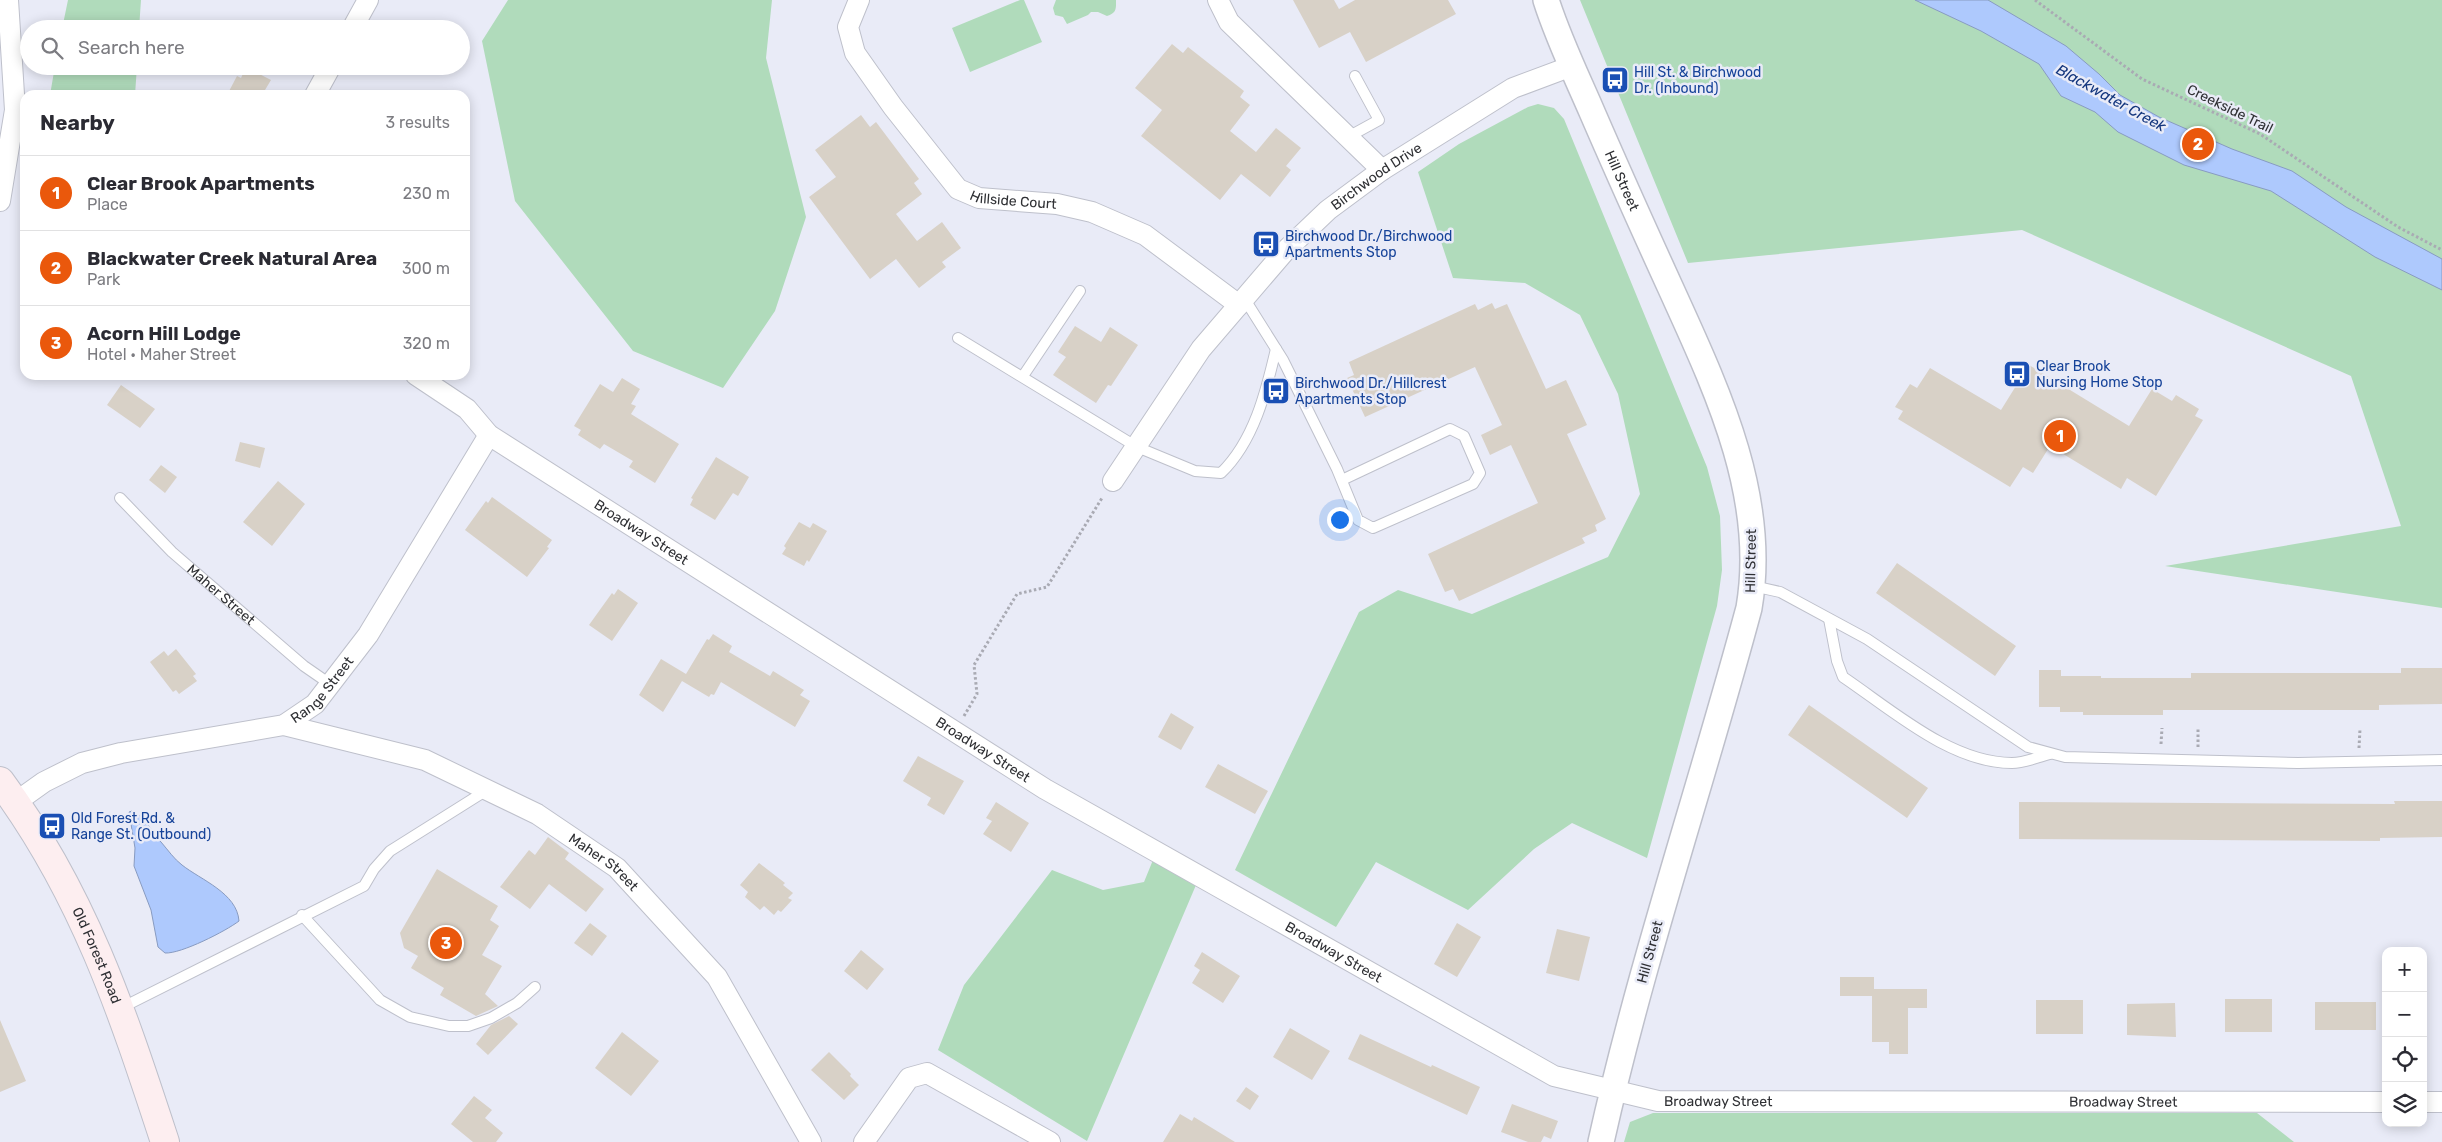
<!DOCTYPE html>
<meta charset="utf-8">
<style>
body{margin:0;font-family:Rubik,sans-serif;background:#f7f7f7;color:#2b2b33}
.controls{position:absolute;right:15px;bottom:15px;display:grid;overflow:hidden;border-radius:10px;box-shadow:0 2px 12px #0003}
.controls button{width:45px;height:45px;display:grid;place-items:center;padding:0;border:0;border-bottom:1px solid #e1e1e2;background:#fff;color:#2b2b33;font:25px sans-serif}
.you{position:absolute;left:1339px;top:519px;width:18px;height:18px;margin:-12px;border:4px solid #fff;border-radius:50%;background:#1a73e8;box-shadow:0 0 0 8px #1a73e833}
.badge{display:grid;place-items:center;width:32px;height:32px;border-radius:50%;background:#ea580c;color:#fff;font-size:16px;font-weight:700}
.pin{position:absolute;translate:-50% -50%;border:2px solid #fff;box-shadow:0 1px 5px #0006}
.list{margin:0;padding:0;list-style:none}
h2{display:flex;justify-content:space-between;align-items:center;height:65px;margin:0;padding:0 20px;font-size:21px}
h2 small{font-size:16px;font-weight:400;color:#7c7c81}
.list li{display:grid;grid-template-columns:32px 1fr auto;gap:15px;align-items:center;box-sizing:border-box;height:75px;padding:0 20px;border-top:1px solid #e1e1e2}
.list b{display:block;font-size:19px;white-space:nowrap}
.list p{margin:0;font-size:16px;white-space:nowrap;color:#7c7c81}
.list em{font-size:16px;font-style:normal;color:#7c7c81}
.icon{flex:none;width:28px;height:28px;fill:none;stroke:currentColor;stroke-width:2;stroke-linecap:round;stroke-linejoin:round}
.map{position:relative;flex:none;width:2442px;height:1142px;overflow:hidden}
.search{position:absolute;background:#fff;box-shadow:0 2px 12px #0003;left:20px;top:20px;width:450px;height:55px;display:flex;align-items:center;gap:12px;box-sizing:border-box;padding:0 18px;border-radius:28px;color:#7c7c81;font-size:19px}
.panel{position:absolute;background:#fff;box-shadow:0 2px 12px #0003;left:20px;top:90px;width:450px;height:290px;border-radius:15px}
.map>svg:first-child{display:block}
.green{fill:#b0dbbb}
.water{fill:#aec9fd;stroke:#889bc1}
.building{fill:#d8d1c7}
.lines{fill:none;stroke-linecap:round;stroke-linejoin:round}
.service-casing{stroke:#bec0cb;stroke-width:12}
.minor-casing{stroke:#bec0cb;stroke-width:22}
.tertiary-casing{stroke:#bec0cb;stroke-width:28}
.secondary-casing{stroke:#bec0cb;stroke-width:30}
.path{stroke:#a9aab3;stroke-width:3;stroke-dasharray:2.5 2.5;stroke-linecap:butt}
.service{stroke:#fff;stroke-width:10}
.minor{stroke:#fff;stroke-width:20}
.tertiary{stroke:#fff;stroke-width:25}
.secondary{stroke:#fdeef0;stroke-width:28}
.labels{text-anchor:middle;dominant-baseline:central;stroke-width:5;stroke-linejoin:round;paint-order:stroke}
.transit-label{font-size:14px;fill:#164399;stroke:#e9ebf7;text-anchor:start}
.street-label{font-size:14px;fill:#2f3034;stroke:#e9ebf7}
.water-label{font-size:15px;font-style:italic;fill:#13357d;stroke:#e9ebf7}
</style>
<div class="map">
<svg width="2442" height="1142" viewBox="0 0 2442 1142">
<rect width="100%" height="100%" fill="#e9ebf7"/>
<path class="green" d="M68,0h73l-2,29h-77z
M508,0h264l-6,58 40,159 -31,94 -52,77 -90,-37 -118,-150 -33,-160z
M1020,0h4l18,42 -72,30 -18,-44z
M1056,0h60c0,8 1,13 -9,16l-9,-4h-7l-3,3 -21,9 -4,-7 -8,-2 -2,-7z
M1580,0h862v608l-277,-42 236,-40 -50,-150 -329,-146 -334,33z
M55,66h82l-2,29h-85z
M1538,104l16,4 10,11 143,348 13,49 2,54 -5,36 -70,252 -75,-35 -38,26 -66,61 -92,-48 -40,65 -101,-57 124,-258 39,-22 74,24 136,-57 32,-63 -22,-100 -38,-79 -55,-32 -72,-5 -35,-106 41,-28 69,-37z
M1153,860l43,25 -109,256 -149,-91 26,-65 88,-115 51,20 41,-8z
M1653,1113h604l37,29h-670l6,-20z"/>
<path class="water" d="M1915,0h73l78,46 33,28 21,21 39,22 73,32 60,22 54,36 96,52v31l-67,-33 -104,-66 -87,-26 -66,-33 -23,-20 -34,-16 -22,-32 -58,-33z
M132,811c14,5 19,21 29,31 7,8 13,17 21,23 19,15 55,28 57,56 -13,10 -58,33 -74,32l-7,-6 -7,-37 -17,-44 1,-18 -6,-36z"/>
<path class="building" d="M1293,0h41l5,9 16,-9h93l8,14 -90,48 -16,-30 -31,16z
M1172,44l11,9 5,-6 56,44 -4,6 10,8 -20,26 26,21 20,-24 25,20 -15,18 5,4 -21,27 -29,-23 -21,26 -79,-64 21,-26 -27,-22z
M246,67l25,13 -6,10 11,5h-49l10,-19 4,2z
M861,115l9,12 6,-5 43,57 -5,4 8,11 -26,20 21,27 25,-19 19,26 -19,14 4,5 -27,21 -23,-29 -26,20 -61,-82 27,-20 -21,-27z
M1492,303l3,6 12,-5 39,85 20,-9 21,45 -20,9 39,85 -11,6 2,6 -15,7 3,5 -126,58 -6,-12 -8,3 -17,-38 110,-51 -27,-58 -21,10 -9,-20 21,-10 -27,-58 -110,50 -18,-39 7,-3 -5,-13 126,-58 3,6z
M1075,326l26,16 9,-15 28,18 -27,41 -3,-1 -12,18 -43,-28 13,-18 -8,-5z
M2029,365l100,61 23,-37 20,12 4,-6 23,14 -4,7 8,4 -47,76 -29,-18 -6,11 -71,-43 -17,27 -10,-6 -13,20 -112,-68 5,-8 -8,-4 15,-23 7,4 13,-20 71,42z
M622,378l18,11 -9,15 5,2 -5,8 48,30 -24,39 -26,-16 4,-6 -29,-17 -4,5 -22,-14 3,-5 -7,-4 26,-42 13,8z
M121,385l34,24 -15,19 -33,-23z
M240,442l25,6 -5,20 -25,-7z
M716,457l33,20 -11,19 -5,-3 -18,27 -25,-15 3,-6 -2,-1z
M161,465l16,12 -12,16 -16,-13z
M278,481l27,23 -33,42 -29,-24z
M492,497l60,43 -5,7 2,1 -22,29 -62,-47 21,-29 2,2z
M799,522l11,6 3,-5 14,8 -18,31 -2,-2 -3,6 -22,-12 4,-6 -2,-2z
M1897,563l119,83 -21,30 -119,-83z
M618,589l20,14 -26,38 -23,-16 23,-32 2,2z
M713,634l19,12 -3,6 41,24 3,-5 31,19 -4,5 10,6 -15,26 -74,-45 -7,13 -3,-1 -2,3 -27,-16 -19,31 -24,-17 22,-36 25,15 21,-35 2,1z
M176,649l20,25 -3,2 4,5 -18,13 -3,-4 -3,2 -23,-30 14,-11 4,5z
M2401,668h41v36l-63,1v5h-216v5h-80v-3h-23v-5h-21v-37h22v6h40v2h90v-5h210z
M1809,705l119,83 -21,30 -119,-83z
M1171,713l23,14 -13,23 -23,-13z
M918,756l46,25 -20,34 -17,-10 4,-7 -28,-17z
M1218,764l50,27 -13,23 -50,-27z
M2394,801h48v36l-62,1v3l-361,-2v-37l376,2z
M996,802l33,21 -18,29 -28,-18 9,-13 -6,-3z
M548,837l21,16 -4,6 39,30 -18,23 -37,-28 -19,25 -30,-22 29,-37 6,5z
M759,863l26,20 -2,2 10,8 -5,5 4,2 -11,12 -3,-2 -4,5 -10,-9 -4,4 -15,-13 3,-5 -8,-7z
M437,869l61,37 -8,14 9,6 -17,29 20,11 -17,28 13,12 -22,10 -36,-21 4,-7 -33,-20 7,-12 -14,-8 -4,-15z
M590,923l17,13 -15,20 -18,-13z
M1457,923l24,14 -24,40 -23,-13z
M1557,929l33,8 -11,44 -33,-8z
M861,950l23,19 -17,21 -23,-19z
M1202,952l38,24 -17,27 -31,-20 8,-13 -6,-4z
M1840,977h34v12h53v19h-19v46h-19v-12h-17v-46h-32z
M2225,999h47v33h-47z
M2036,1000h47v34h-47z
M2315,1002h61v28h-61z
M2175,1003l1,34 -49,-2v-31z
M509,1016l9,8 -30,31 -12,-11 15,-19z
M0,1020l26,61 -26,11z
M1290,1028l40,23 -18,29 -39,-23z
M622,1032l37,29 -28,35 -36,-28z
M1360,1034l71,33 1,-2 48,22 -13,28 -119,-56z
M829,1052l22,22 -1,2 9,9 -15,15 -33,-30z
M1246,1087l13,9 -9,14 -14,-9z
M474,1096l18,14 -7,8 18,15 -7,9h-23l-22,-18z
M1512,1104l46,17 -7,18 -7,-3 -3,6h-13l-27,-10z
M1180,1114l12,7 2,-4 41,25h-72z"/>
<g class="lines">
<g class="service-casing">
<g id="service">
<path d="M1348,137l31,-17 -24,-44"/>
<path d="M1244,298l39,62 54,109 21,51 15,8 100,-44 7,-11 -16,-37 -14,-7 -108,51"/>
<path d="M958,338l179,109 58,24 26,2c33,-32 45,-81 55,-124"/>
<path d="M1023,376l57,-85"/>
<path id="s1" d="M120,498l52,54 132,114 26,18"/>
<path d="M1753,586l27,6 87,47 161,108 37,10 233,6 144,-3"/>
<path d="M1829,619l8,42 6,16c49,33 108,86 169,86 12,0 26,-6 38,-9"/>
<path d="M302,915l78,85 30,17 39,9h19l23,-8 26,-15 18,-16"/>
<path d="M121,1008l243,-122 10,-17 16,-18 97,-61"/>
</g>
</g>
<g class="minor-casing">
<g id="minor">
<path id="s2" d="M859,0l-11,27 7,26 38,54 65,82 21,9 78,6 35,8 53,23 94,70"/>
<path d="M1218,0l11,22 153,148"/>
<path d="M352,29l16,-29"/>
<path d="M315,95l16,-29"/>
<path d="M0,201l15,-91 -7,-110"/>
<path id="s3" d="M416,375l51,34 22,26 556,354 509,287 104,25 728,1"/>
<path id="s4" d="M1113,481l88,-132 84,-98 43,-41 54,-40 131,-82 59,-22"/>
<path id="s5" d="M284,725l141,35 112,54 80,54 100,109 94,165"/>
<path id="s6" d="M16,802l28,-20 38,-19 39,-10 163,-28 31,-21 53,-69 121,-200"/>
<path d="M2423,1102h19"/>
<path d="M864,1142l45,-64 18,-5 123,69"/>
</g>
</g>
<g class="tertiary-casing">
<g id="tertiary">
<path id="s7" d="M1546,0c12,38 30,75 46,112 26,60 53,120 80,179 45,99 96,206 77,317 -48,179 -108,354 -148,534"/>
</g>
</g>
<g class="secondary-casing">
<g id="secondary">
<path id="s8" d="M0,781c84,113 122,230 165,361"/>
</g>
</g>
<path class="path" d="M2035,0l107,79 118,55 138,93 44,23
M964,716l13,-22 -3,-29 43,-71 30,-7 55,-89
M2161,744l1,-16
M2198,747v-20
M2359,748l1,-19"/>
<use href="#service" class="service"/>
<use href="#minor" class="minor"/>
<use href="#tertiary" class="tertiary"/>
<use href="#secondary" class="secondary"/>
</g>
<defs>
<g id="bus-square" transform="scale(1.4375)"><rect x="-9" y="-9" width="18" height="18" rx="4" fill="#1a4fb4" stroke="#e9ebf7"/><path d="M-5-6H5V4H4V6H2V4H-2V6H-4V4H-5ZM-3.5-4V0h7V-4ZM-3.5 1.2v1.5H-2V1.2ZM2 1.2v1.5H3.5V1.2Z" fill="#fff"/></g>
</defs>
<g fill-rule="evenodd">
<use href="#bus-square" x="1615" y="80"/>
<use href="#bus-square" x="1266" y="244"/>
<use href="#bus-square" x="2017" y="374"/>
<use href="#bus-square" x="1276" y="391"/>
<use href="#bus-square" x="52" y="826"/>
</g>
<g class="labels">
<g class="transit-label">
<text x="1634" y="72">Hill St. &amp; Birchwood<tspan x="1634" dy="16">Dr. (Inbound)</tspan></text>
<text x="1285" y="236">Birchwood Dr./Birchwood<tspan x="1285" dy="16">Apartments Stop</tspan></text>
<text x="2036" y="366">Clear Brook<tspan x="2036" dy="16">Nursing Home Stop</tspan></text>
<text x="1295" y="383">Birchwood Dr./Hillcrest<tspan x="1295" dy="16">Apartments Stop</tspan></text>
<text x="71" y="818">Old Forest Rd. &amp;<tspan x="71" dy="16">Range St. (Outbound)</tspan></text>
</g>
<g class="street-label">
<text transform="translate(2230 109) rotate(26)">Creekside Trail</text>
<text stroke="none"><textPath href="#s4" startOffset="406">Birchwood Drive</textPath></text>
<text stroke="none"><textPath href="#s7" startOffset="196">Hill Street</textPath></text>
<text stroke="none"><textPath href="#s2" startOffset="284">Hillside Court</textPath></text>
<text stroke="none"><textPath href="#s3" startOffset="276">Broadway Street</textPath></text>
<text transform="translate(1751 561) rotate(-89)">Hill Street</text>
<text stroke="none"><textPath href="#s1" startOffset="140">Maher Street</textPath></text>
<text stroke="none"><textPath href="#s6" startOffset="335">Range Street</textPath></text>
<text stroke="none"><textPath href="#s3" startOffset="681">Broadway Street</textPath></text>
<text stroke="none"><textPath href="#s5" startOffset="352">Maher Street</textPath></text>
<text stroke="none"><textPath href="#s3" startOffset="1086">Broadway Street</textPath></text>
<text transform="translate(1650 952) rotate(-75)">Hill Street</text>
<text stroke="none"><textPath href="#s8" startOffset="200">Old Forest Road</textPath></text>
<text stroke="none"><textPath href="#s3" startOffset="1506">Broadway Street</textPath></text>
<text stroke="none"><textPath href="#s3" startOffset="1911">Broadway Street</textPath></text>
</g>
<g class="water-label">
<text transform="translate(2111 98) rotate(29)">Blackwater Creek</text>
</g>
</g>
</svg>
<div class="controls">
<button>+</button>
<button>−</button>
<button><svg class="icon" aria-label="locate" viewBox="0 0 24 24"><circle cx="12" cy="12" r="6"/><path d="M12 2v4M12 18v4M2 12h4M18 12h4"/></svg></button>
<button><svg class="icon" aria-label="layers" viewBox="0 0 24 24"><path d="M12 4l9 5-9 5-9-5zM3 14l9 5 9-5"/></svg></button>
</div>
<div class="you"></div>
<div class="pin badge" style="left:2060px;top:436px">1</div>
<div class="pin badge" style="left:2198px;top:144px">2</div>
<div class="pin badge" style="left:446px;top:943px">3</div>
<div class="search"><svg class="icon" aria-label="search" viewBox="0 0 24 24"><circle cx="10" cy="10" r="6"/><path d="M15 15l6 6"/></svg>Search here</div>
<section class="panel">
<h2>Nearby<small>3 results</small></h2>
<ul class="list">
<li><span class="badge">1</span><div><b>Clear Brook Apartments</b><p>Place</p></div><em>230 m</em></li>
<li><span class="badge">2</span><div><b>Blackwater Creek Natural Area</b><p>Park</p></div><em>300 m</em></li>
<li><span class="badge">3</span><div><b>Acorn Hill Lodge</b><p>Hotel · Maher Street</p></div><em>320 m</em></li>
</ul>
</section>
</div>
